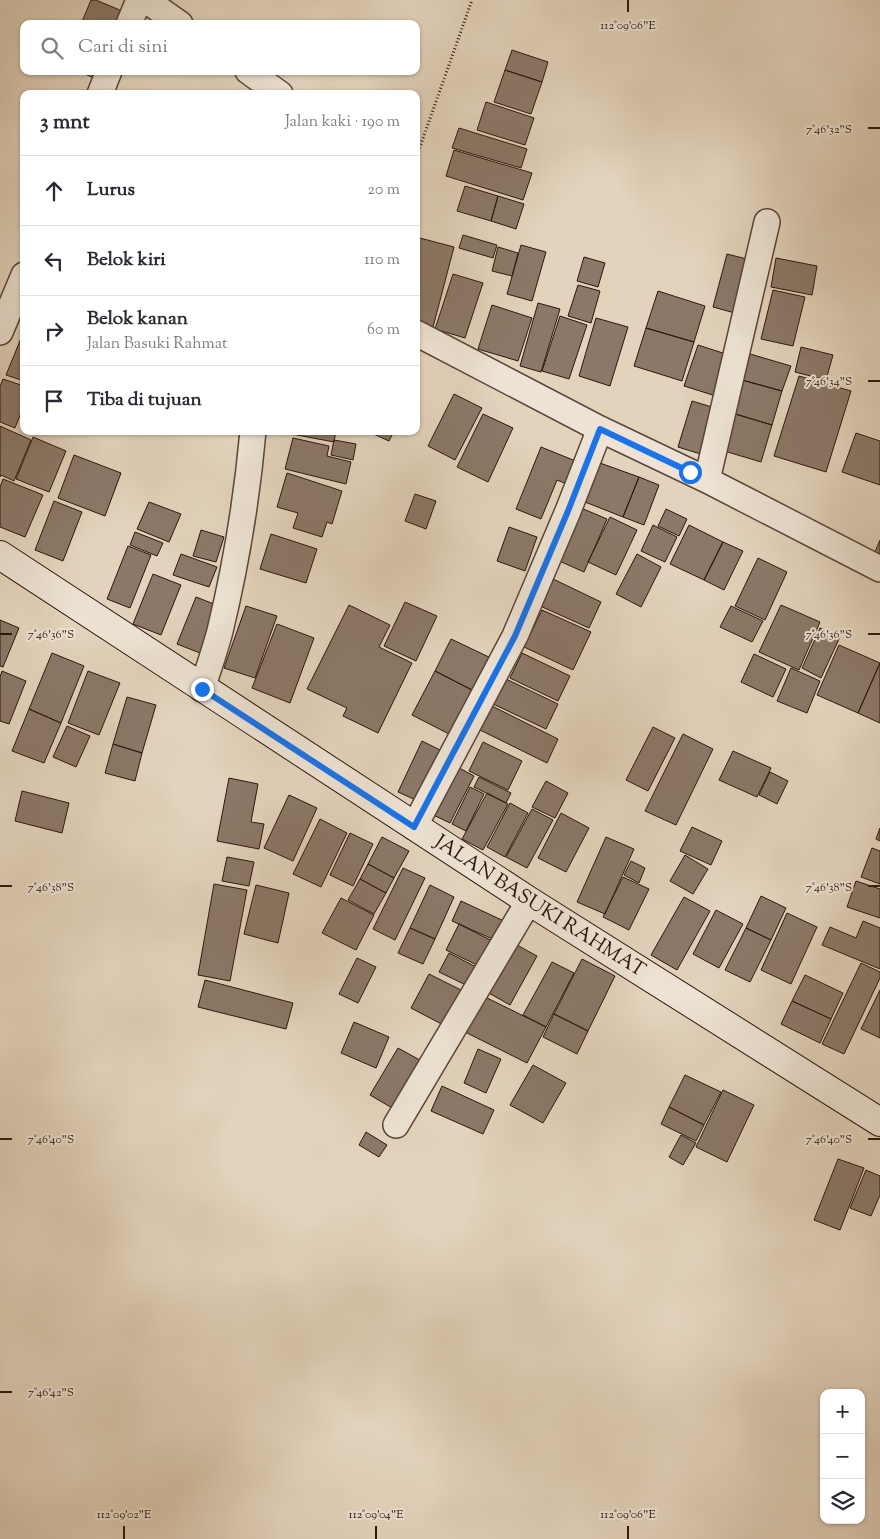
<!DOCTYPE html>
<html lang="id">
<meta charset="utf-8">
<style>
body{margin:0;font-family:"Sorts Mill Goudy",serif;background:#f7f7f7;color:#2b2b33}
.controls{position:absolute;right:15px;bottom:15px;display:grid;overflow:hidden;border-radius:10px;box-shadow:0 1px 4px #0004}
.controls button{width:45px;height:45px;display:grid;place-items:center;padding:0;border:0;border-bottom:1px solid #e1e1e2;background:#fff;color:#2b2b33;font:25px sans-serif}
.stop{position:absolute;width:15px;height:15px;margin:-11px;border:4px solid #1a73e8;border-radius:50%;background:#fff}
.stop.end{background:#1a73e8;border-color:#fff;box-shadow:0 1px 5px #0008}
.list{margin:0;padding:0;list-style:none}
h2{display:flex;justify-content:space-between;align-items:center;height:65px;margin:0;padding:0 20px;font-size:21px}
h2 small{font-size:16px;font-weight:400;color:#7c7c81}
.list li{display:grid;grid-template-columns:32px 1fr auto;gap:15px;align-items:center;box-sizing:border-box;height:70px;padding:0 20px;border-top:1px solid #e1e1e2}
.list b{display:block;font-size:19px;white-space:nowrap}
.list p{margin:0;font-size:16px;white-space:nowrap;color:#7c7c81}
.list em{font-size:16px;font-style:normal;color:#7c7c81}
.icon{flex:none;width:28px;height:28px;fill:none;stroke:currentColor;stroke-width:2;stroke-linecap:round;stroke-linejoin:round}
.map{position:relative;flex:none;width:880px;height:1539px;overflow:hidden}
.search{position:absolute;background:#fff;box-shadow:0 1px 4px #0004;left:20px;top:20px;width:400px;height:55px;display:flex;align-items:center;gap:12px;box-sizing:border-box;padding:0 18px;border-radius:10px;color:#7c7c81;font-size:19px}
.panel{position:absolute;background:#fff;box-shadow:0 1px 4px #0004;left:20px;top:90px;width:400px;height:345px;border-radius:10px}
.map>svg:first-child{display:block}
.building{fill:#8b7868;stroke:#2c160c}
.lines{fill:none;stroke-linecap:round;stroke-linejoin:round}
.minor-casing{stroke:#5a4538;stroke-width:28}
.secondary-casing{stroke:#2c160c;stroke-width:30}
.path{stroke:#2c160c;stroke-width:3;stroke-dasharray:1 2.5;stroke-linecap:butt}
.minor{stroke:#ede2d3;stroke-width:25}
.secondary{stroke:#ede2d3;stroke-width:28}
.route{stroke:#1a73e8;stroke-width:6}
.ticks{fill:none;stroke:#2c160c;stroke-width:2}
.labels{text-anchor:middle;dominant-baseline:central;stroke-width:4;stroke-linejoin:round;paint-order:stroke}
.street-label{font-size:20px;fill:#2c160c;stroke:#ede2d3}
.ticks-label{font-size:12px;text-anchor:middle;fill:#2c160c;stroke:#ede2d3;stroke-width:4;stroke-linejoin:round;paint-order:stroke}
</style>
<div class="map">
<svg width="880" height="1539" viewBox="0 0 880 1539">
<rect width="100%" height="100%" fill="#e3d3bc"/>
<filter id="stains"><feTurbulence type="fractalNoise" baseFrequency=".004" numOctaves="4"/><feColorMatrix values="0 0 0 0 .2 0 0 0 0 .09 0 0 0 0 .02 0 0 0 .5 -.17"/></filter>
<radialGradient id="worn" r=".72"><stop offset=".6" stop-color="#630" stop-opacity="0"/><stop offset="1" stop-color="#630" stop-opacity=".3"/></radialGradient>
<path class="building" d="M91,0h5l26,11 -5,13h-36z
M512,50l36,12 -6,20 -37,-12z
M505,70l37,12 -11,32 -37,-12z
M78,71h19l-3,7z
M486,102l48,16 -9,27 -48,-15z
M459,128l68,21 -6,19 -69,-20z
M454,150l78,23 -9,27 -77,-24z
M465,186l33,10 -7,25 -34,-10z
M498,196l26,8 -8,25 -25,-8z
M463,235l34,10 -4,13 -34,-10z
M416,237l38,10 -22,84 -16,-5z
M521,245l25,7 -14,49 -25,-7z
M498,247l20,6 -6,23 -20,-5z
M727,254l28,7 -13,54 -29,-8z
M584,257l21,6 -7,24 -21,-6z
M776,258l41,8 -5,29 -41,-8z
M453,274l30,9 -18,55 -30,-9z
M578,285l22,6 -9,32 -23,-7z
M773,290l32,7 -12,49 -32,-7z
M658,291l47,15 -11,36 -48,-14z
M538,303l22,6 -19,63 -21,-6z
M492,305l40,13 -14,43 -40,-12z
M560,316l27,9 -18,54 -27,-8z
M596,318l32,9 -18,59 -31,-10z
M646,328l48,14 -12,39 -48,-15z
M24,331v50l-18,-6z
M698,345l34,11 -13,41 -35,-11z
M801,347l32,8 -7,25 -31,-8z
M750,354l41,12 -9,25 -40,-11z
M799,376l52,15 -25,81 -52,-16z
M3,379l21,7v19l-9,23 -15,-6v-36z
M742,380l40,11 -10,34 -40,-12z
M454,394l28,14 -27,52 -27,-14z
M692,401l30,9 -15,46 -29,-9z
M732,413l40,12 -11,37 -40,-12z
M483,414l30,14 -25,54 -31,-15z
M0,426l31,14 -17,41 -13,-6 -1,2z
M281,431h55l-2,11 -53,-10z
M367,431h27l-5,10z
M856,433l24,8v44l-38,-13z
M33,437l33,14 -17,41 -33,-13z
M293,438l36,8 -2,10 24,6 -5,22 -61,-15z
M334,440l22,4 -3,16 -22,-5z
M541,447l42,17 -9,23 -17,-7 -16,39 -25,-10z
M74,455l47,18 -16,43 -47,-18z
M600,463l39,14 -16,40 -38,-15z
M287,473l55,18 -10,33 -5,-2 -5,15 -29,-9 5,-15 -21,-6z
M639,477l20,8 -15,40 -21,-8z
M3,479l40,16 -18,42 -25,-10v-40z
M415,494l21,7 -10,28 -21,-8z
M54,501l28,11 -19,49 -28,-11z
M149,502l32,12 -12,28 -32,-13z
M581,508l26,11 -23,53 -27,-12z
M666,509l21,10 -8,17 -21,-10z
M610,517l27,13 -21,45 -28,-13z
M653,525l24,12 -12,25 -24,-11z
M689,525l34,17 -19,38 -34,-16z
M509,527l28,10 -12,34 -28,-10z
M201,530l23,7 -8,25 -23,-6z
M135,532l28,11 -6,13 -27,-11z
M271,534l46,15 -11,34 -46,-14z
M880,540v22l-8,-3z
M723,542l20,9 -19,39 -20,-10z
M128,546l23,9 -21,53 -23,-9z
M181,554l36,13 -8,20 -36,-12z
M637,554l24,13 -20,40 -25,-13z
M758,558l29,14 -22,48 -30,-14z
M153,574l28,11 -20,50 -28,-11z
M551,578l50,24 -12,26 -51,-23z
M196,597l23,9 -19,47 -23,-9z
M405,602l32,14 -21,45 -32,-15z
M349,605l41,20 -11,22 33,16 -34,70 -35,-17 4,-8 -40,-19z
M781,605l39,17 -21,48 -40,-18z
M246,606l31,10 -22,62 -31,-10z
M731,606l32,15 -11,21 -32,-15z
M542,610l49,22 -18,38 -49,-23z
M0,620l19,8 -16,39 -3,-1z
M277,624l37,14 -24,65 -38,-15z
M820,628l20,9 -19,41 -19,-10z
M451,639l40,19 -17,33 -39,-20z
M839,645l41,18 -22,50 -41,-18z
M52,653l32,13 -23,57 -32,-14z
M522,653l48,23 -12,25 -48,-23z
M754,654l32,15 -13,28 -32,-15z
M880,663v60l-22,-10z
M791,668l29,13 -13,32 -30,-12z
M2,671l24,10 -17,43 -9,-3v-44z
M88,671l32,12 -21,52 -31,-12z
M435,671l39,20 -23,44 -39,-20z
M506,679l52,25 -12,25 -53,-25z
M127,697l29,8 -14,48 -29,-9z
M488,704l70,35 -11,24 -71,-35z
M29,709l32,14 -17,40 -32,-12z
M67,726l23,10 -14,31 -23,-10z
M653,727l22,11 -27,53 -22,-11z
M683,734l30,15 -37,76 -31,-14z
M422,741l22,11 -24,50 -22,-10z
M483,742l39,19 -14,29 -39,-19z
M113,744l29,9 -7,28 -30,-8z
M733,751l38,17 -14,29 -38,-17z
M452,764l22,12 -24,47 -23,-11z
M770,772l18,9 -11,23 -18,-9z
M479,777l32,16 -5,10 -32,-16z
M229,778l29,6 -7,38 13,2 -5,25 -42,-8z
M546,781l22,12 -13,25 -23,-11z
M470,787l14,7 -18,37 -14,-7z
M22,791l47,12 -7,30 -47,-12z
M487,793l21,11 -25,46 -21,-11z
M289,795l28,13 -24,53 -29,-13z
M510,803l18,10 -23,44 -18,-10z
M532,809l21,11 -26,48 -21,-11z
M561,813l28,15 -23,44 -28,-14z
M320,819l27,14 -26,54 -28,-13z
M692,827l30,14 -11,24 -31,-14z
M880,828v13l-4,-2z
M350,833l23,11 -20,42 -23,-11z
M382,837l27,14 -15,27 -26,-14z
M606,837l28,12 -29,65 -28,-12z
M872,848l8,3v33l-19,-7z
M685,855l23,14 -15,25 -23,-13z
M227,857l27,5 -5,24 -27,-5z
M631,861l14,7 -6,15 -15,-8z
M368,864l26,14 -8,15 -26,-14z
M403,868l22,10 -30,62 -22,-11z
M623,877l26,12 -20,41 -26,-13z
M360,879l26,14 -12,21 -26,-14z
M856,881l24,8v29l-33,-11z
M214,884l33,6 -17,91 -32,-6z
M256,885l33,8 -11,50 -34,-9z
M430,885l24,12 -19,42 -25,-11z
M761,896l25,12 -15,32 -25,-12z
M684,897l26,14 -33,59 -26,-15z
M341,898l33,17 -18,35 -34,-17z
M461,901l45,21 -9,19 -45,-20z
M716,910l27,14 -24,44 -26,-14z
M787,913l30,14 -26,57 -30,-14z
M863,921l17,7v41l-58,-24 8,-18 26,11z
M459,924l35,18 -13,25 -35,-17z
M410,928l25,11 -12,25 -25,-11z
M746,928l25,12 -21,42 -25,-12z
M515,944l22,12 -27,49 -23,-13z
M449,953l33,17 -10,18 -33,-16z
M357,958l19,9 -18,36 -19,-9z
M582,959l33,17 -27,55 -34,-17z
M552,962l22,11 -28,54 -23,-12z
M861,963l19,9v6l-36,76 -22,-10z
M429,974l40,20 -18,35 -40,-21z
M805,975l38,18 -12,26 -39,-18z
M205,980l88,23 -7,26 -88,-22z
M880,990v48l-19,-9z
M479,994l67,33 -19,36 -66,-33z
M792,1001l39,18 -11,24 -39,-19z
M554,1014l34,17 -11,23 -34,-17z
M354,1022l35,15 -13,31 -35,-15z
M398,1048l29,16 -28,48 -29,-17z
M478,1049l23,10 -15,34 -22,-10z
M533,1065l33,18 -23,40 -33,-18z
M685,1075l36,17 -17,33 -35,-18z
M442,1086l52,24 -11,24 -52,-23z
M723,1090l31,15 -27,57 -31,-15z
M669,1107l35,18 -8,16 -35,-17z
M366,1132l21,13 -8,12 -20,-12z
M681,1135l15,8 -13,22 -14,-8z
M838,1159l26,9 -24,62 -26,-10z
M866,1170l14,6v19l-9,21 -21,-8z"/>
<g class="lines">
<g class="minor-casing">
<path id="minor" d="M146,0l34,24
M129,24l10,-24
M248,71l32,23
M100,94l9,-23
M0,332l24,-57
M416,333l184,96 107,51 173,89
M707,480l60,-258
M202,689c6,-19 13,-39 18,-58 16,-66 27,-133 33,-200
M414,827l101,-191 53,-125 32,-82
M396,1125l133,-224"/>
</g>
<g class="secondary-casing">
<g id="secondary">
<path id="s1" d="M0,555l529,346 351,221"/>
</g>
</g>
<path class="path" d="M416,158l56,-158"/>
<use href="#minor" class="minor"/>
<use href="#secondary" class="secondary"/>
</g>
<g class="lines">
<path class="route" d="M202,689l212,138 101,-191 53,-125 32,-82 90,43"/>
</g>
<path class="ticks" d="M628,0v12M868,128h12M868,381h12M0,634h12M868,634h12M0,886h12M868,886h12M0,1139h12M868,1139h12M0,1392h12M124,1526v13M376,1526v13M628,1526v13"/>
<g class="labels">
<g class="street-label">
<text stroke="none"><textPath href="#s1" startOffset="644">JALAN BASUKI RAHMAT</textPath></text>
</g>
</g>
<g class="ticks-label">
<text x="628" y="29">112°09'06"E</text>
<text x="829" y="133">7°46'32"S</text>
<text x="829" y="385">7°46'34"S</text>
<text x="51" y="638">7°46'36"S</text>
<text x="829" y="638">7°46'36"S</text>
<text x="51" y="891">7°46'38"S</text>
<text x="829" y="891">7°46'38"S</text>
<text x="51" y="1143">7°46'40"S</text>
<text x="829" y="1143">7°46'40"S</text>
<text x="51" y="1396">7°46'42"S</text>
<text x="124" y="1518">112°09'02"E</text>
<text x="376" y="1518">112°09'04"E</text>
<text x="628" y="1518">112°09'06"E</text>
</g>
<rect width="100%" height="100%" filter="url(#stains)"/>
<rect width="100%" height="100%" fill="url(#worn)"/>
</svg>
<div class="controls">
<button>+</button>
<button>−</button>
<button><svg class="icon" aria-label="layers" viewBox="0 0 24 24"><path d="M12 4l9 5-9 5-9-5zM3 14l9 5 9-5"/></svg></button>
</div>
<div class="stop" style="left:690px;top:472px"></div>
<div class="stop end" style="left:202px;top:689px"></div>
<div class="search"><svg class="icon" aria-label="search" viewBox="0 0 24 24"><circle cx="10" cy="10" r="6"/><path d="M15 15l6 6"/></svg>Cari di sini</div>
<section class="panel">
<h2>3 mnt<small>Jalan kaki · 190 m</small></h2>
<ul class="list">
<li><svg class="icon" aria-label="ahead" viewBox="0 0 24 24"><path d="M12 20V5M6 11l6-6 6 6"/></svg><div><b>Lurus</b></div><em>20 m</em></li>
<li><svg class="icon" aria-label="left" viewBox="0 0 24 24"><path d="M17 20v-9H6M10 6l-5 5 5 5"/></svg><div><b>Belok kiri</b></div><em>110 m</em></li>
<li><svg class="icon" aria-label="right" viewBox="0 0 24 24"><path d="M7 20v-9h11M14 6l5 5-5 5"/></svg><div><b>Belok kanan</b><p>Jalan Basuki Rahmat</p></div><em>60 m</em></li>
<li><svg class="icon" aria-label="arrive" viewBox="0 0 24 24"><path d="M6 21V4h12l-3 4 3 4H6"/></svg><div><b>Tiba di tujuan</b></div></li>
</ul>
</section>
</div>
